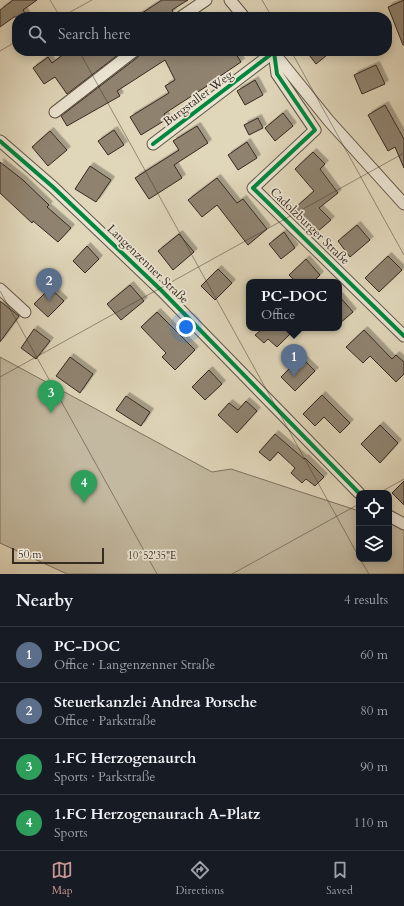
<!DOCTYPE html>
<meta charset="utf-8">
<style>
body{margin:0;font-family:Cardo,serif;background:#20242c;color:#f1f3f6}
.controls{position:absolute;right:12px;bottom:12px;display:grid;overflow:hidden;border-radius:8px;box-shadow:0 2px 10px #0003}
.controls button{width:36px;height:36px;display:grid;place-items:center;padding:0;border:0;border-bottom:1px solid #363941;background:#171b24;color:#f1f3f6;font:20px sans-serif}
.scale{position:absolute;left:12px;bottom:10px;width:92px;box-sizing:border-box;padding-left:4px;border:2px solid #372a20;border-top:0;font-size:11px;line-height:14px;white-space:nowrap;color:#372a20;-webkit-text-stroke:3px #ebe4d2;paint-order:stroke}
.you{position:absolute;left:186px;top:327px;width:14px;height:14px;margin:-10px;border:3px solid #fff;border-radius:50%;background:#1a73e8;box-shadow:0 0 0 6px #1a73e833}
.badge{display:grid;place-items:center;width:26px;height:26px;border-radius:50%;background:#c59692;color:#fff;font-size:13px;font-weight:700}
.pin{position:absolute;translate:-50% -33px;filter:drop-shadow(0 1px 2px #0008)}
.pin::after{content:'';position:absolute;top:21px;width:14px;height:12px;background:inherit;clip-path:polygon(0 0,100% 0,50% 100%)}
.popup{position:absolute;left:246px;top:279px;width:96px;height:52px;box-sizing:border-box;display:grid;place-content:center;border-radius:8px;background:#171b24;filter:drop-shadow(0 1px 3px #0005);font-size:13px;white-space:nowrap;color:#9ea1a6}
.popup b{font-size:15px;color:#f1f3f6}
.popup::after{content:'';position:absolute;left:50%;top:100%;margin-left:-8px;border:8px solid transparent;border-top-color:#171b24}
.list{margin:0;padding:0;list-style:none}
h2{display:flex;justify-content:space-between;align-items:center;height:52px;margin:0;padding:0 16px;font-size:17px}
h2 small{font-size:13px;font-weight:400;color:#9ea1a6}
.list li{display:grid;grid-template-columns:26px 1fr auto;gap:12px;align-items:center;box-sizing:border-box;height:56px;padding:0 16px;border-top:1px solid #363941}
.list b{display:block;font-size:15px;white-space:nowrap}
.list p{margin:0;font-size:13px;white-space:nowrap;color:#9ea1a6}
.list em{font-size:13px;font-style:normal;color:#9ea1a6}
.icon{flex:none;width:22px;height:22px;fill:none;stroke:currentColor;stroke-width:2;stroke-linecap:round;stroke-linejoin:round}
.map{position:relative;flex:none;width:404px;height:574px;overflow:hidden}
.search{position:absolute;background:#171b24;box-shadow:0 2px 10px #0003;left:12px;right:12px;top:12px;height:44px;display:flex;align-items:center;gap:10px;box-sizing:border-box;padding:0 14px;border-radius:16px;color:#9ea1a6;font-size:15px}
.sheet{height:276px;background:#171b24}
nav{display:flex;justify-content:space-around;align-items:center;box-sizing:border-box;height:56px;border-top:1px solid #363941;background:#171b24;font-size:11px;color:#9ea1a6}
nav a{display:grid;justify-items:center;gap:2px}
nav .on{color:#c59692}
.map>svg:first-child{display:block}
.green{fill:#c3b9a0;stroke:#7d7260}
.building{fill:#8f8370;stroke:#372a20;filter:url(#shadow)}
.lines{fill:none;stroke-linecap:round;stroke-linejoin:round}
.street-casing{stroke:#615546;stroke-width:13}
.street{stroke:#ebe4d2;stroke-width:11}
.cycleway-casing{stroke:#ebe4d2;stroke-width:6}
.cycleway{stroke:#00873e;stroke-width:4}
.ticks{fill:none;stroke:#372a20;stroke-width:1;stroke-opacity:0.45}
.labels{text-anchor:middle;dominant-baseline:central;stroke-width:3.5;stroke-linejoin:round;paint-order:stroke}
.street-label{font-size:12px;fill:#372a20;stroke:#ebe4d2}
.ticks-label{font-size:10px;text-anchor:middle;fill:#372a20;stroke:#ebe4d2;stroke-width:3.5;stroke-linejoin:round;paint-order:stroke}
</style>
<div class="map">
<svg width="404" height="574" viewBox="0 0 404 574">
<defs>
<filter id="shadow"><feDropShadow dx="3.5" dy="-3.5" stdDeviation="0" flood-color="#0004"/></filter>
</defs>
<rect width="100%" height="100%" fill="#e0d6ba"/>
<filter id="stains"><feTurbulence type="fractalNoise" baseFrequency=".005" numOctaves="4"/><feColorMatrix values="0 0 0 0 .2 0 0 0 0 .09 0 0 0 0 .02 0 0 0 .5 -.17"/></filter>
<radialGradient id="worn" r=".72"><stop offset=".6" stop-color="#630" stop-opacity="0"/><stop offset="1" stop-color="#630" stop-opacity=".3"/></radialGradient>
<path class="green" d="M0,357l212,115 19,-3 128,42v48h30v-37l15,8v44h-337l-67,-31z"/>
<path class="building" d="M13,0h24l-14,10 4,7h-13l-14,10v-17z
M162,0h26l-16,10 1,2 -8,5h-29z
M404,0v45h-1l-15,-38z
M68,51h55l-56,43 -12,-17 -11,7 -11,-16 15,-11 4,6z
M141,51h93l7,11 -34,23v1l-43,28 3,5 -26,16 -11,-18 39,-24 -4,-7 10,-6 -10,-20 -48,31 3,5 -53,30 -6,-10 77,-59z
M306,51h26l-16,13z
M376,65l9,19 -23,10 -8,-19z
M255,80l8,15 -18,10 -8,-14z
M385,105l19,34v29l-9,-21 -7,4 -20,-36z
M283,113l10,13 -18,15 -10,-13z
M258,118l5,10 -14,7 -5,-10z
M197,126l11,17 -34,22 8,13 -33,21 -14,-21 44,-28 -6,-9z
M114,130l10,15 -16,10 -10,-14z
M50,131l17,19 -19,16 -16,-19z
M247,142l10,16 -19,12 -10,-15z
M313,152l12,12 -5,5 18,24 -19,15 12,12 -14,12 -22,-24 19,-17 -19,-22z
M0,162l23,18 26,25 -2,2 24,21 -13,14 -25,-21 -1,2 -32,-30z
M90,166l21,14 -15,22 -21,-13z
M217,178l20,25 6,-4 24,30 -19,16 -31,-40 -15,12 -14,-17z
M357,225l13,15 -20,17 -12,-16z
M284,232l11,16 -14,11 -12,-15z
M179,234l15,18 -21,18 -15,-19z
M87,246l12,13 -14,14 -12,-12z
M388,256l14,14 -23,22 -14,-14z
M306,259l14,16 -7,7h-17l-7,-7z
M218,269l14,14 -17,17 -14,-14z
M130,285l14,16 -23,19 -14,-16z
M50,288l14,13 -16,16 -14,-13z
M339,296l14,16 -14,12z
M0,301l19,15 -19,26z
M157,312l38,38 -20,20 -13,-13 4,-4 -25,-26z
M257,328h27l6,6 -13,13 -9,-8 -4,4 -9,-8 5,-4z
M34,329l16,12 -14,18 -15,-11z
M364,330l28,29 4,-4 8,7v12l-8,8 -26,-26 -7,7 -17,-16z
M70,357l23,17 -13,19 -24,-17z
M301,357l14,14 -20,20 -14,-14z
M209,370l13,14 -17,16 -13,-13z
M322,395l28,28 -10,10 -16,-16 -9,9 -12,-12z
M126,396l24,16 -9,14 -25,-16z
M246,401l11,10 -20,22 -19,-18 11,-12 9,7z
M380,425l18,18 -18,20 -19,-19z
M275,434l29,25 1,-1 19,19 -9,9 -9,-7 -4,4 -11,-10 4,-5 -17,-16 -8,9 -11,-9z
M404,481v24l-12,-12z"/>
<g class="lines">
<g class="street-casing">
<path id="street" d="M230,0l14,17
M181,17l25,-17
M274,53l55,68 75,83
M55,112l79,-61
M0,141l53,46 109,104 197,202
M153,144l121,-92 3,22 38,56 -62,58 151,148
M0,289l25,23
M389,516l15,8"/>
</g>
<use href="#street" class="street"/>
<g class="cycleway-casing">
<path id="cycleway" d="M0,141l53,46 109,104 197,202
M153,144l121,-92 3,22 38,56 -62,58 151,148"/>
</g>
<use href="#cycleway" class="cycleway"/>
</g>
<path class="ticks" d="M50,0l10,17M262,0l10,17M61,17l31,-17M0,51l17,-10M79,51l280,506M291,51l113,204M0,291l157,283M0,377l404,-224M379,493l25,-14M360,559l9,15M232,574l127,-70"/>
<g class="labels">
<g class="street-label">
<text transform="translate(198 98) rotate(-37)">Burgstaller Weg</text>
<text transform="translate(310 226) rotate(44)">Cadolzburger Straße</text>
<text transform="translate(148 264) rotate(44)">Langenzenner Straße</text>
</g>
</g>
<g class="ticks-label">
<text x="152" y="559">10°52'35"E</text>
</g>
<rect width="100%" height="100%" filter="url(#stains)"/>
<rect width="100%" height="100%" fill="url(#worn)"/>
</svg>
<div class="controls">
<button><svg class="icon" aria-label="locate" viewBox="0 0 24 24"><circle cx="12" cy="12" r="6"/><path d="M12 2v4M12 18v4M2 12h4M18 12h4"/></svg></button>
<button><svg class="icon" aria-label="layers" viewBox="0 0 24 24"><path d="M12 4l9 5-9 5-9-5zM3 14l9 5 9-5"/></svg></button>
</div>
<div class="scale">50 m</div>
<div class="you"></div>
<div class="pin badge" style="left:294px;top:377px;background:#5c6f8a">1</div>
<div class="popup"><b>PC-DOC</b>Office</div>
<div class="pin badge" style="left:49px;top:301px;background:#5c6f8a">2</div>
<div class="pin badge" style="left:51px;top:413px;background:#2e9e5b">3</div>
<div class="pin badge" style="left:84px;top:503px;background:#2e9e5b">4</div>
<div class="search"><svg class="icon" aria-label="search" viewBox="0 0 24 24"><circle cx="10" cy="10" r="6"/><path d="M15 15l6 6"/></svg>Search here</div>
</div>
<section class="sheet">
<h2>Nearby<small>4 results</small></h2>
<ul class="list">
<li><span class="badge" style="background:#5c6f8a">1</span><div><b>PC-DOC</b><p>Office · Langenzenner Straße</p></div><em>60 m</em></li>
<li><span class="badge" style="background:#5c6f8a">2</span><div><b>Steuerkanzlei Andrea Porsche</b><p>Office · Parkstraße</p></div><em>80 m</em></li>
<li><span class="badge" style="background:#2e9e5b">3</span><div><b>1.FC Herzogenaurch</b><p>Sports · Parkstraße</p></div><em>90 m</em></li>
<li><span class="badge" style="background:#2e9e5b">4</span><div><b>1.FC Herzogenaurach A-Platz</b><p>Sports</p></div><em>110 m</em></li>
</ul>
</section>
<nav>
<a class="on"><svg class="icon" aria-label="map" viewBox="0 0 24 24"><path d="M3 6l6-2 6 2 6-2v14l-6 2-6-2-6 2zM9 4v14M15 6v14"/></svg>Map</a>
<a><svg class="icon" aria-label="directions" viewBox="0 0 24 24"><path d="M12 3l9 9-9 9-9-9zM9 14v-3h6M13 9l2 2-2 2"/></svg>Directions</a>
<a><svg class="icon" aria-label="saved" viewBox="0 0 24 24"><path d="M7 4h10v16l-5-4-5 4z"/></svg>Saved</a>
</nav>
